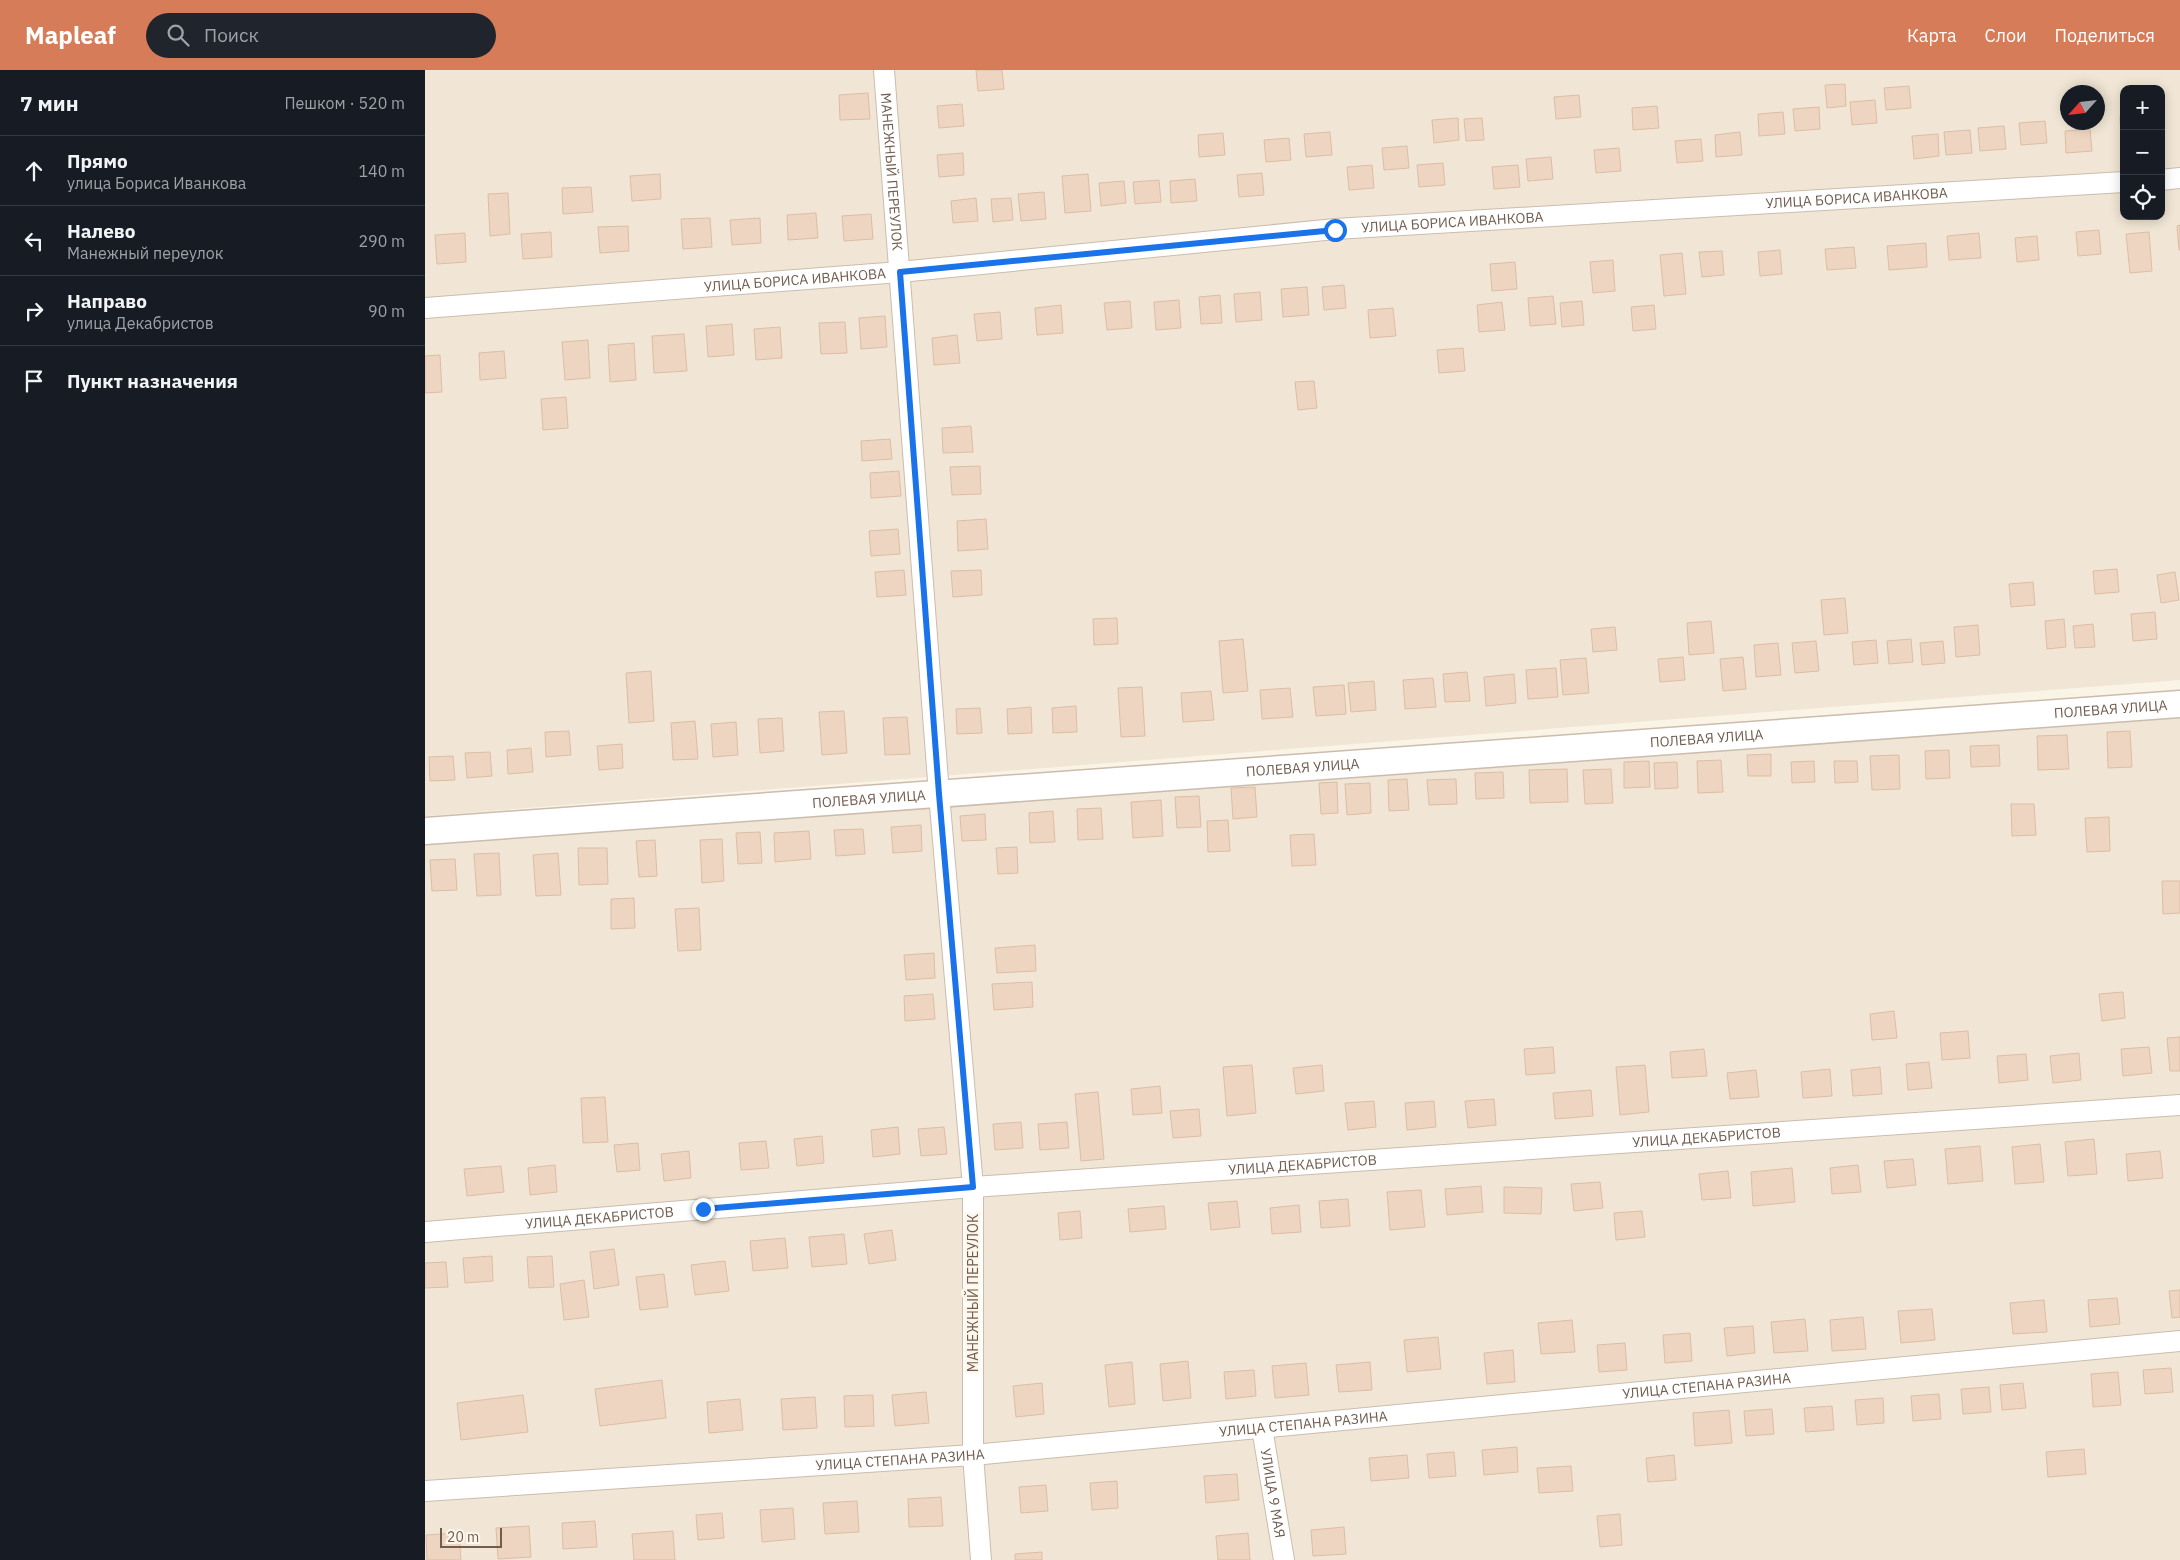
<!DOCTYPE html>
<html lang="ru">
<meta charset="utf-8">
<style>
body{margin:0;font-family:"IBM Plex Sans",sans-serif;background:#20242c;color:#f1f3f6}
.controls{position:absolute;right:15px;top:15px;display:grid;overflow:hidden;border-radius:10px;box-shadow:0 2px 12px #0003}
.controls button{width:45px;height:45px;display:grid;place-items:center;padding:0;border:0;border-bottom:1px solid #363941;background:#171b24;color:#f1f3f6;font:25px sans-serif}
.compass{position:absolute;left:1635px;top:15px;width:45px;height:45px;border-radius:50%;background:#171b24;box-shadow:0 2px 12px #0003;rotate:243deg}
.scale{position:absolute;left:15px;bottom:12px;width:62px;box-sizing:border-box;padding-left:5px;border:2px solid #715c4e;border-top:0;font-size:14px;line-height:18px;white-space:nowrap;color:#715c4e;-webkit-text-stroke:4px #fdf7ec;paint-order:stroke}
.stop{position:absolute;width:15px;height:15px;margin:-11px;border:4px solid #1a73e8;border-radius:50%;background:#fff}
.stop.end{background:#1a73e8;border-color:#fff;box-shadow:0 1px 5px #0008}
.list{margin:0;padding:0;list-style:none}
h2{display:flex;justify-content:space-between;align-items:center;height:65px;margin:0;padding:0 20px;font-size:21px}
h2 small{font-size:16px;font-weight:400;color:#9ea1a6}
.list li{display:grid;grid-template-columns:32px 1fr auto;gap:15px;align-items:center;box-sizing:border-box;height:70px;padding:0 20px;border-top:1px solid #363941}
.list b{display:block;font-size:19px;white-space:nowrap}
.list p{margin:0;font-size:16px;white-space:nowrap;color:#9ea1a6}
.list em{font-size:16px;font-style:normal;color:#9ea1a6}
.icon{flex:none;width:28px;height:28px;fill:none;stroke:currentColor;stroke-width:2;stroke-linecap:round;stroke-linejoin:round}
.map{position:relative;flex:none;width:1755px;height:1490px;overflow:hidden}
header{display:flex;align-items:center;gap:30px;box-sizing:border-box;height:70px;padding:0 25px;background:#d77c58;color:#fff}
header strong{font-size:24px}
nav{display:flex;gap:28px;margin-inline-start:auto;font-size:18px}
.search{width:350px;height:45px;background:#20242c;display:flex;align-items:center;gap:12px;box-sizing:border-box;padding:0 18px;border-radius:28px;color:#9ea1a6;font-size:19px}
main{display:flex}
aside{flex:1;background:#171b24}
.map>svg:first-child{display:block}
.residential{fill:#f1e6d5;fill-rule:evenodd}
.building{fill:#edd5c1;stroke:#ddbda3}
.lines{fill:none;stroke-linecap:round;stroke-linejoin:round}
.minor-casing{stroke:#cbbcae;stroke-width:22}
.tertiary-casing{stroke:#cbbcae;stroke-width:29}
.minor{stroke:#fff;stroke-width:20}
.tertiary{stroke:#fff;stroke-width:26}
.route{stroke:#1a73e8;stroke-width:6}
.labels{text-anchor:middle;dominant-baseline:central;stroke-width:5;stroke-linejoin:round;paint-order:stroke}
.street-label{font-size:14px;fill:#715c4e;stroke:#fdf7ec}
</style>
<header>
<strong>Mapleaf</strong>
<div class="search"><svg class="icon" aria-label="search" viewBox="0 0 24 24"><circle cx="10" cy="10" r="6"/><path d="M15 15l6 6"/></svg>Поиск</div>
<nav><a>Карта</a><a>Слои</a><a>Поделиться</a></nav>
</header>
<main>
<aside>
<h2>7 мин<small>Пешком · 520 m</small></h2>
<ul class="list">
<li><svg class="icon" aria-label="ahead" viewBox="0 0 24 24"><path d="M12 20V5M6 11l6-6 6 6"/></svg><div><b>Прямо</b><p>улица Бориса Иванкова</p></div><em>140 m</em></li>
<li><svg class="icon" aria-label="left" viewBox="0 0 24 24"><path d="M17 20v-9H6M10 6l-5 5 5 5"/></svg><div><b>Налево</b><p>Манежный переулок</p></div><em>290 m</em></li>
<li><svg class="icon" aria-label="right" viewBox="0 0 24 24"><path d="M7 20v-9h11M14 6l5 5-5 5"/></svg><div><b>Направо</b><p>улица Декабристов</p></div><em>90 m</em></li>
<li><svg class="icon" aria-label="arrive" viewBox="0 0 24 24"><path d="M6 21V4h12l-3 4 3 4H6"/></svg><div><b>Пункт назначения</b></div></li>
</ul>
</aside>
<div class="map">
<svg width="1755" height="1490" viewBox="0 0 1755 1490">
<rect width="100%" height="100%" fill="#faf4e6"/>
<path class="residential" d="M0,0h1755v610l-1755,136zM1699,19h37v127h-37zM1642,22h30v30h-30z
M1755,642v848h-1755v-717z"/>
<path class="building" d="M551,0h26l2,19 -26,2z
M1420,14l1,22 -19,2 -2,-23z
M1484,16l2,22 -25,2 -2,-22z
M443,23l2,26 -30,1 -1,-25z
M1154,25l2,22 -25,2 -2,-22z
M1450,30l2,23 -25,2 -2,-23z
M537,34l2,22 -25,2 -2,-22z
M1232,36l2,22 -26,2 -1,-22z
M1394,37l1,22 -25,2 -2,-22z
M1358,42l2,22 -26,2 -1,-22z
M1695,46h4v22l-3,1z
M1033,48l1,22 -25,3 -2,-23z
M1057,48l2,22 -18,1 -2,-22z
M1620,51l2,22 -26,2 -2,-22z
M1579,56l2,23 -26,2 -2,-23z
M1665,59l2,22 -26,2 -1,-22z
M1545,60l2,23 -26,2 -2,-23z
M905,62l2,23 -26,2 -2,-23z
M1315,62l2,23 -26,2 -1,-22z
M798,63l2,22 -26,2 -1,-22z
M1513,64l1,22 -25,3 -2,-23z
M864,68l2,22 -25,2 -2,-22z
M1276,69l2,22 -26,2 -2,-22z
M982,76l2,22 -25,2 -2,-22z
M1194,78l2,23 -25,2 -2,-23z
M538,83l1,22 -25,2 -2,-22z
M1126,87l2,22 -25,2 -2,-22z
M1018,93l2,22 -26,2 -2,-22z
M947,95l2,23 -25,2 -2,-23z
M1093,95l2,22 -26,2 -2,-22z
M837,103l2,22 -25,2 -2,-22z
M235,104l1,25 -29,2 -2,-25z
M663,104l3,37 -26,2 -3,-37z
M770,109l2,22 -26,2 -1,-22z
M734,110l2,22 -26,2 -2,-22z
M699,111l2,22 -25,3 -2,-23z
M166,117l2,25 -30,2 -1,-26z
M619,122l2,27 -25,2 -3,-27z
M83,123l2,41 -20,2 -2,-42z
M551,128l2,23 -25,2 -2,-22z
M586,128l2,22 -20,2 -2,-23z
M391,143l2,25 -30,2 -1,-25z
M446,144l2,25 -29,2 -2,-25z
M285,148l2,29 -29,2 -2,-30z
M335,148l1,25 -29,2 -2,-25z
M1755,155v25h-1l-2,-24z
M203,156l1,25 -29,2 -2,-26z
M1674,160l2,24 -23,2 -2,-24z
M126,162l1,25 -29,2 -2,-25z
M1724,162l3,39 -22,2 -4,-39z
M40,163l1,29 -29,2 -2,-29z
M1554,163l2,25 -32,2 -2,-24z
M1612,166l2,24 -22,2 -2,-24z
M1501,173l1,24 -38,3 -2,-24z
M1429,177l2,21 -29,2 -2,-21z
M1355,180l2,24 -22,2 -2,-24z
M1297,181l2,24 -22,2 -3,-25z
M1257,183l4,41 -22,2 -4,-41z
M1188,190l2,31 -22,2 -3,-31z
M1090,192l2,27 -25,2 -2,-27z
M919,215l2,23 -22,2 -2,-23z
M882,217l2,28 -26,2 -2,-28z
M835,222l2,28 -26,2 -2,-28z
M795,225l2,28 -21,1 -2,-27z
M1128,226l3,28 -26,2 -2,-28z
M754,230l2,28 -25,2 -2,-28z
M705,231l2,27 -25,2 -3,-27z
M1157,231l2,24 -22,2 -2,-24z
M1077,232l3,28 -26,2 -2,-27z
M636,235l2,28 -26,2 -2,-27z
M1229,235l2,24 -23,2 -2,-24z
M968,238l3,28 -26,2 -2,-28z
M575,242l2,27 -25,2 -3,-27z
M460,246l2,31 -26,2 -2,-31z
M420,252l2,31 -26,1 -2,-31z
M307,254l2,31 -26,2 -2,-31z
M355,257l2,31 -26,2 -2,-31z
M259,264l3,37 -33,2 -2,-37z
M532,265l3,28 -26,2 -2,-27z
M163,270l2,38 -25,2 -3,-38z
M209,273l2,37 -26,2 -2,-37z
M1038,278l2,23 -26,2 -2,-23z
M79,281l2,27 -26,2 -1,-27z
M15,285l2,37 -17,1v-37z
M889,311l3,27 -19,2 -3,-28z
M141,327l2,31 -25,2 -2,-31z
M546,356l2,26 -30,1 -1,-25z
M465,369l2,20 -30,2 -1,-20z
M555,396l1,28 -29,1 -2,-28z
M474,401l2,25 -30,2 -1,-25z
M561,449l2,30 -30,2 -1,-30z
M473,459l2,25 -29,2 -2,-25z
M1692,499l2,23 -24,2 -2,-23z
M479,500l2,25 -29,2 -2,-25z
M556,500l1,25 -29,2 -2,-26z
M1750,502l4,28 -18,3 -4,-28z
M1608,512l2,23 -24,2 -2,-23z
M1420,528l3,35 -24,2 -3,-35z
M1730,542l2,27 -24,2 -2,-27z
M692,548l1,26 -24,1 -1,-26z
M1639,549l2,28 -19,2 -2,-28z
M1286,551l3,32 -25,2 -2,-32z
M1668,554l2,23 -20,1 -2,-22z
M1553,555l2,30 -24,2 -2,-30z
M1190,557l2,23 -24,2 -2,-23z
M818,569l5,52 -25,2 -4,-52z
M1486,569l2,23 -24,2 -2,-23z
M1451,570l2,23 -24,2 -2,-23z
M1391,571l3,30 -24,2 -3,-30z
M1518,571l2,22 -23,2 -2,-22z
M1353,573l3,32 -25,2 -2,-32z
M1258,587l2,23 -25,2 -2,-23z
M1318,587l3,32 -23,2 -3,-32z
M1161,588l3,35 -26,2 -3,-35z
M1131,598l2,29 -30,2 -2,-29z
M226,601l3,50 -25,2 -3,-50z
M1042,602l3,29 -25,1 -2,-28z
M1089,604l2,29 -30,3 -2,-29z
M1008,608l3,29 -31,2 -2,-29z
M949,611l2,29 -25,2 -3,-29z
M919,615l2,29 -30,2 -3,-29z
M717,617l3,49 -24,1 -3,-49z
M865,618l3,29 -31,2 -2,-29z
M786,621l3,29 -31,2 -2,-29z
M651,636l1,26 -24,1 -1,-25z
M606,637l1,26 -24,1 -1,-25z
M555,638l2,25 -25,1 -1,-25z
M419,641l3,42 -25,2 -3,-43z
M482,647l3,37 -25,1 -2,-37z
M357,648l2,33 -24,2 -2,-34z
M270,651l3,38 -25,1 -2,-37z
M311,652l2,33 -25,2 -2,-33z
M144,661l2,24 -25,2 -1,-25z
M1705,661l2,36 -24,1 -1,-36z
M1642,665l2,34 -31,1 -1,-34z
M197,674l1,24 -24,2 -2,-24z
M1574,675l1,21 -29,1 -1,-21z
M106,678l2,24 -25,2 -1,-24z
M1524,680l1,28 -24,1 -1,-28z
M65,682l2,24 -25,2 -2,-25z
M1346,684v22h-23l-1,-21z
M1474,685l1,34 -28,1 -2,-34z
M28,686l2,24 -25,1 -1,-24z
M1296,690l2,32 -25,1 -1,-32z
M1224,691l1,26 -26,1v-26z
M1389,691l1,21 -23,1 -1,-21z
M1409,691h23l1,21 -23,1z
M1252,692l1,26 -23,1 -1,-26z
M1142,699l1,33 -38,1 -1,-33z
M1186,699l2,34 -28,1 -2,-34z
M1078,702l1,26 -28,1 -1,-26z
M982,709l2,31 -20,1 -1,-31z
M1031,709l1,25 -28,1 -2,-25z
M912,712l1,31 -17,1 -2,-31z
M945,713l1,30 -24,2 -2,-31z
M830,717l2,30 -24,2 -2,-31z
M774,726l2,31 -24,1 -2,-31z
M736,730l2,36 -30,2 -2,-36z
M1586,734h23l2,31 -24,1z
M676,738l2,31 -25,1 -1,-31z
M628,741l2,31 -25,1 -1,-30z
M560,744l1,26 -24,1 -2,-25z
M1684,747l1,34 -23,1 -2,-34z
M803,750l2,31 -22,1 -1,-31z
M496,755l1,26 -29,2 -2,-26z
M438,759l2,25 -29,2 -2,-26z
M384,761l2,28 -36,3 -1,-29z
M335,762l2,31 -24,1 -2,-31z
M889,764l2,31 -24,1 -2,-31z
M297,769l2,42 -22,2 -2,-43z
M230,770l2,36 -18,1 -3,-36z
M592,777l1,26 -20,1 -2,-26z
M153,778h29l1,36 -29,1z
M74,783l2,42 -24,1 -3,-42z
M133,783l3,42 -25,1 -3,-41z
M30,789l2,31 -25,1 -2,-31z
M1737,811h18v32l-17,1z
M209,828l1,30 -24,1v-30z
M274,838l2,42 -23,1 -3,-42z
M610,875l1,26 -39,2 -2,-25z
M509,883l1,25 -29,2 -2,-25z
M607,912l1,25 -39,3 -2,-26z
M1698,922l2,26 -23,3 -3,-27z
M508,924l2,25 -30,2 -1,-25z
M1469,941l3,27 -25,2 -2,-26z
M1543,961l2,27 -28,2 -2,-27z
M1755,967v34h-10l-3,-33z
M1128,977l2,26 -29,2 -2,-26z
M1724,977l3,26 -29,3 -2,-27z
M1279,979l3,27 -35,2 -2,-26z
M1654,983l2,27 -28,3 -3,-27z
M1601,984l2,26 -29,3 -2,-27z
M1504,992l3,26 -24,2 -2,-26z
M827,995l4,48 -29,3 -4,-49z
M897,995l2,26 -28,3 -3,-26z
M1220,995l4,47 -29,3 -4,-48z
M1455,997l2,27 -29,2 -2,-26z
M1405,999l2,27 -29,2 -2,-26z
M1331,1000l3,27 -29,2 -3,-26z
M735,1016l2,27 -29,2 -2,-26z
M1166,1020l2,26 -38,3 -2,-26z
M673,1022l6,67 -23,2 -6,-67z
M180,1027l3,45 -25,1 -2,-45z
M1069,1029l2,26 -28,3 -3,-27z
M949,1031l2,26 -28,3 -3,-27z
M1009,1031l2,26 -29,3 -2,-27z
M774,1039l2,27 -28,2 -3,-27z
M596,1052l2,26 -28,2 -2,-26z
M642,1052l2,26 -29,2 -2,-26z
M473,1057l2,27 -27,3 -2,-27z
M519,1057l3,27 -26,2 -3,-27z
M397,1066l2,27 -27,3 -3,-27z
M1669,1069l3,35 -29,2 -3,-34z
M341,1071l3,27 -28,2 -2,-27z
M213,1073l2,27 -23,2 -3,-27z
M1615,1074l4,38 -29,2 -3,-37z
M1555,1076l3,35 -35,3 -3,-35z
M264,1081l2,27 -27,3 -3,-27z
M1735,1081l3,27 -35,3 -2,-27z
M1488,1089l3,26 -29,3 -3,-27z
M130,1095l2,27 -27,3 -2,-27z
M1433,1095l3,27 -29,2 -2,-26z
M76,1096l3,26 -37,4 -3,-27z
M1367,1098l3,34 -42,4 -2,-34z
M1303,1101l3,27 -29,2 -3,-26z
M1175,1112l3,26 -29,3 -3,-27z
M1056,1116l2,26 -36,3 -2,-26z
M1079,1117l38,1 -1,26 -37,-1z
M996,1120l4,37 -35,3 -3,-38z
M923,1129l2,27 -29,2 -2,-27z
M812,1131l3,26 -29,3 -3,-27z
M874,1135l2,27 -29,2 -2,-26z
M739,1136l2,23 -36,3 -2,-23z
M655,1141l2,27 -22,2 -2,-27z
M1217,1141l3,26 -29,3 -2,-27z
M467,1160l4,30 -27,4 -5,-30z
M419,1164l3,30 -35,3 -3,-30z
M360,1168l3,30 -35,3 -3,-30z
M189,1179l5,36 -25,4 -4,-37z
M67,1186l1,25 -28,2 -2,-25z
M127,1186l2,31 -25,1 -2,-31z
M300,1191l4,30 -34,4 -4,-30z
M21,1192l2,25 -23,1v-25z
M239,1204l4,33 -28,3 -4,-33z
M159,1210l5,37 -25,3 -4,-36z
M1755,1220v27l-8,1 -3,-27z
M1692,1228l3,26 -30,3 -2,-27z
M1619,1230l3,32 -34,2 -3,-31z
M1507,1239l3,31 -34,3 -3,-32z
M1438,1247l3,32 -34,2 -2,-31z
M1380,1249l3,32 -34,2 -3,-31z
M1147,1250l3,32 -34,2 -3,-31z
M1328,1256l2,27 -28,3 -3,-28z
M1265,1263l2,28 -27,2 -2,-28z
M1013,1267l3,32 -34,3 -3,-32z
M1200,1273l2,27 -28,2 -2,-27z
M1088,1280l2,32 -28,2 -3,-31z
M763,1291l3,37 -28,3 -3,-37z
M707,1292l3,42 -26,3 -4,-42z
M945,1292l2,28 -33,2 -3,-27z
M881,1293l3,32 -34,3 -3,-32z
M1746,1298l2,24 -28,2 -2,-24z
M829,1300l2,26 -30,3 -2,-27z
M1693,1302l3,33 -28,2 -2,-33z
M237,1310l4,38 -66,8 -5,-37z
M617,1313l2,31 -28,3 -3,-31z
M1598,1313l3,25 -24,2 -2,-25z
M1564,1317l2,25 -28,2 -2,-25z
M501,1322l3,31 -34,3 -3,-31z
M1514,1324l2,25 -28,2 -2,-25z
M98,1325l5,37 -67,8 -4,-37z
M448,1325l1,31 -29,1 -1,-31z
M390,1327l2,31 -34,2 -2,-31z
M1458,1328l1,25 -27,2 -2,-25z
M315,1329l3,31 -34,3 -2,-31z
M1407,1336l2,24 -28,2 -2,-24z
M1347,1339l2,25 -28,2 -2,-25z
M1304,1340l3,33 -37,3 -2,-33z
M1092,1377l1,25 -34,3 -2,-25z
M1659,1379l2,25 -38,3 -2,-25z
M1029,1382l2,24 -27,2 -2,-24z
M982,1385l2,23 -38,3 -2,-23z
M1249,1385l2,25 -28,2 -2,-24z
M1146,1396l2,25 -34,2 -2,-25z
M812,1404l2,26 -33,3 -2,-27z
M692,1411l1,27 -26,2 -2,-27z
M621,1415l2,26 -27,2 -2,-26z
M516,1427l2,29 -34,1 -1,-28z
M432,1431l2,31 -34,2 -2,-31z
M368,1438l2,31 -33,3 -2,-32z
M297,1443l2,25 -26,2 -2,-25z
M1195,1444l2,31 -22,2 -3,-31z
M170,1451l2,26 -34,2 -1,-26z
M104,1456l2,31 -33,2 -2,-31z
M919,1457l2,27 -33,2 -2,-26z
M248,1461l2,29h-41l-2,-26z
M34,1463l2,27h-34l-1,-25z
M823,1463l2,27h-32l-2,-24z
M617,1482v8h-27v-6z"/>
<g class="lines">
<g class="minor-casing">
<g id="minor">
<path id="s1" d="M459,0l55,724 34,393v268l8,105"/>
<path d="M1736,110l19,-2"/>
<path id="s2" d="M0,238l475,-36 435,-43 789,-47"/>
<path id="s3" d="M0,1162l548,-45 1207,-82"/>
<path id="s4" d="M837,1358l22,132"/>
<path id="s5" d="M0,1421l548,-36 1207,-114"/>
</g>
</g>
<g class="tertiary-casing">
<g id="tertiary">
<path id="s6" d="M0,761l1755,-127"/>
</g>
</g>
<use href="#minor" class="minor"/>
<use href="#tertiary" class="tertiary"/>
</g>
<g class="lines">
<path class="route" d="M278,1139l270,-22 -34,-393 -39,-522 435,-42"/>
</g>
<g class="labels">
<g class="street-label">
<text stroke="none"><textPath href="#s1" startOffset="102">МАНЕЖНЫЙ ПЕРЕУЛОК</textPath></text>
<text stroke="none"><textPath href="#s2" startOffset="1436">УЛИЦА БОРИСА ИВАНКОВА</textPath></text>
<text stroke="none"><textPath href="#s2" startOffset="1031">УЛИЦА БОРИСА ИВАНКОВА</textPath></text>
<text stroke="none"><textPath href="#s2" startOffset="371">УЛИЦА БОРИСА ИВАНКОВА</textPath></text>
<text stroke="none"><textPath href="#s6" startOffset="1690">ПОЛЕВАЯ УЛИЦА</textPath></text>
<text stroke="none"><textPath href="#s6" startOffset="1285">ПОЛЕВАЯ УЛИЦА</textPath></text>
<text stroke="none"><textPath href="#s6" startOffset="880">ПОЛЕВАЯ УЛИЦА</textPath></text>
<text stroke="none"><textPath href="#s6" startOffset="445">ПОЛЕВАЯ УЛИЦА</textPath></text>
<text stroke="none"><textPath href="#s3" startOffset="1285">УЛИЦА ДЕКАБРИСТОВ</textPath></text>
<text stroke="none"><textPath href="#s3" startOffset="880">УЛИЦА ДЕКАБРИСТОВ</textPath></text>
<text stroke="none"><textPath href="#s3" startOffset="175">УЛИЦА ДЕКАБРИСТОВ</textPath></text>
<text transform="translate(548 1223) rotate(-90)">МАНЕЖНЫЙ ПЕРЕУЛОК</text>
<text stroke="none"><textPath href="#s5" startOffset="1286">УЛИЦА СТЕПАНА РАЗИНА</textPath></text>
<text stroke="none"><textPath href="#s5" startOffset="881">УЛИЦА СТЕПАНА РАЗИНА</textPath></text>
<text stroke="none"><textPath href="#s5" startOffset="476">УЛИЦА СТЕПАНА РАЗИНА</textPath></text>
<text stroke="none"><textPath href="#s4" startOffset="66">УЛИЦА 9 МАЯ</textPath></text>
</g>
</g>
</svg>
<div class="controls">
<button>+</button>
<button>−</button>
<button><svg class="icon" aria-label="locate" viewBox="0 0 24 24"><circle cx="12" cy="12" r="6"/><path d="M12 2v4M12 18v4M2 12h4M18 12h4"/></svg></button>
</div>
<svg class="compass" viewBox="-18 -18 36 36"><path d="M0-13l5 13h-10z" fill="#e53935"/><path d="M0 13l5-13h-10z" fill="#9ea1a6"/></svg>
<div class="scale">20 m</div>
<div class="stop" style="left:910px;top:160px"></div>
<div class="stop end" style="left:278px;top:1139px"></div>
</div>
</main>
